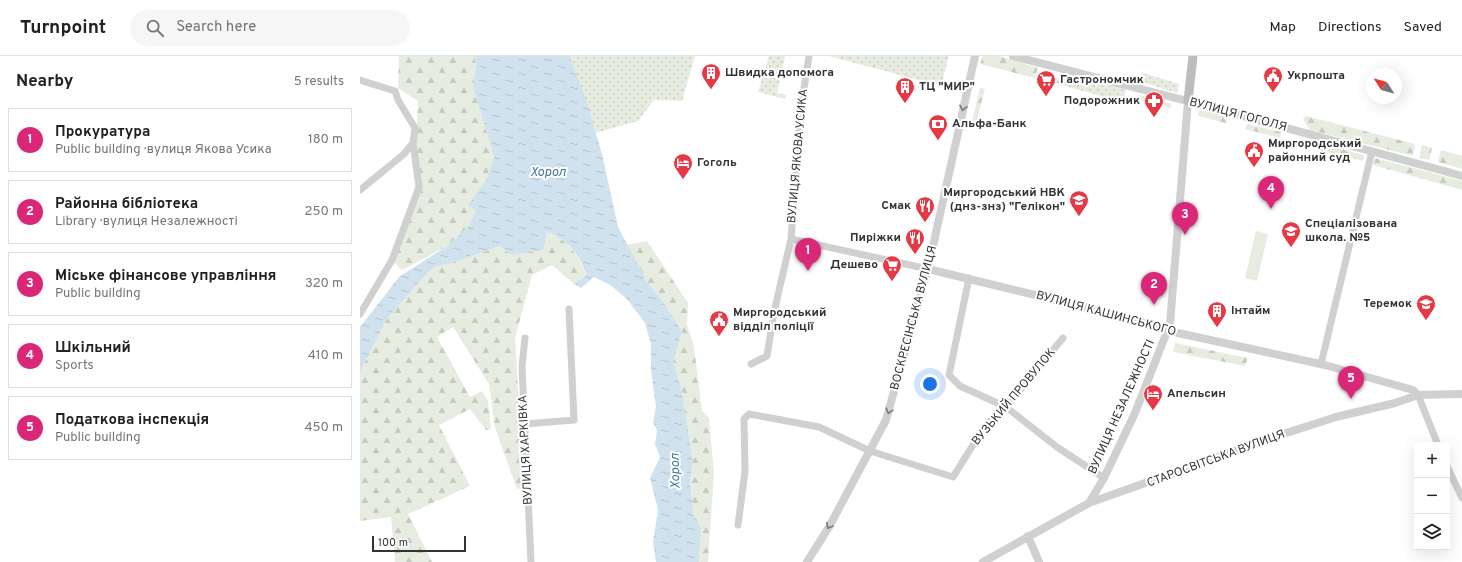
<!DOCTYPE html>
<meta charset="utf-8">
<style>
body{margin:0;font-family:Overpass,sans-serif;background:#f6f6f6;color:#202124}
.controls{position:absolute;right:12px;bottom:12px;display:grid;overflow:hidden;border-radius:0px;box-shadow:0 4px 16px #0002}
.controls button{width:36px;height:36px;display:grid;place-items:center;padding:0;border:0;border-bottom:1px solid #e0e0e0;background:#fff;color:#202124;font:20px sans-serif}
.compass{position:absolute;left:1006px;top:12px;width:36px;height:36px;border-radius:50%;background:#fff;box-shadow:0 4px 16px #0002;rotate:306deg}
.scale{position:absolute;left:12px;bottom:10px;width:94px;box-sizing:border-box;padding-left:4px;border:2px solid #333;border-top:0;font-size:11px;line-height:14px;white-space:nowrap;color:#333;-webkit-text-stroke:3px #fff;paint-order:stroke}
.you{position:absolute;left:570px;top:328px;width:14px;height:14px;margin:-10px;border:3px solid #fff;border-radius:50%;background:#1a73e8;box-shadow:0 0 0 6px #1a73e833}
.badge{display:grid;place-items:center;width:26px;height:26px;border-radius:50%;background:#db2777;color:#fff;font-size:13px;font-weight:700}
.pin{position:absolute;translate:-50% -33px;filter:drop-shadow(0 1px 2px #0008)}
.pin::after{content:'';position:absolute;top:21px;width:14px;height:12px;background:inherit;clip-path:polygon(0 0,100% 0,50% 100%)}
.list{margin:0;padding:0;list-style:none}
h2{display:flex;justify-content:space-between;align-items:center;height:52px;margin:0;padding:0 16px;font-size:17px}
h2 small{font-size:13px;font-weight:400;color:#757577}
.list li{display:grid;grid-template-columns:26px 1fr auto;gap:12px;align-items:center;box-sizing:border-box;height:64px;margin:0 8px 8px;padding:0 8px;border:1px solid #e0e0e0;border-radius:0px}
.list b{display:block;font-size:15px;white-space:nowrap}
.list p{margin:0;font-size:13px;white-space:nowrap;color:#757577}
.list em{font-size:13px;font-style:normal;color:#757577}
.icon{flex:none;width:22px;height:22px;fill:none;stroke:currentColor;stroke-width:2;stroke-linecap:round;stroke-linejoin:round}
.map{position:relative;flex:none;width:1102px;height:506px;overflow:hidden}
header{display:flex;align-items:center;gap:24px;box-sizing:border-box;height:56px;padding:0 20px;background:#fff;border-bottom:1px solid #e0e0e0}
header strong{font-size:19px}
nav{display:flex;gap:22px;margin-inline-start:auto;font-size:14px}
.search{width:280px;height:36px;background:#f6f6f6;display:flex;align-items:center;gap:10px;box-sizing:border-box;padding:0 14px;border-radius:22px;color:#757577;font-size:15px}
main{display:flex}
aside{flex:1;background:#fff}
.map>svg:first-child{display:block}
.grass{fill:url(#grass-dots)}
.forest{fill:url(#forest-firs)}
.garden{fill:#e6ecdf}
.water{fill:url(#water-ripples)}
.lines{fill:none;stroke-linecap:round;stroke-linejoin:round}
.minor{stroke:#d0d0d0;stroke-width:7}
.tertiary{stroke:#d0d0d0;stroke-width:8}
.secondary{stroke:#bdbdbd;stroke-width:9}
.oneway{stroke:#7a7a7a}
.labels{text-anchor:middle;dominant-baseline:central;stroke-width:4;stroke-linejoin:round;paint-order:stroke}
.poi-label{font-size:12px;font-weight:bold;fill:#333;stroke:#fff;text-anchor:start}
.street-label{font-size:12px;fill:#333;stroke:#fff}
.water-label{font-size:13px;font-style:italic;fill:#3f7597;stroke:#fff}
</style>
<header>
<strong>Turnpoint</strong>
<div class="search"><svg class="icon" aria-label="search" viewBox="0 0 24 24"><circle cx="10" cy="10" r="6"/><path d="M15 15l6 6"/></svg>Search here</div>
<nav><a>Map</a><a>Directions</a><a>Saved</a></nav>
</header>
<main>
<aside>
<h2>Nearby<small>5 results</small></h2>
<ul class="list">
<li><span class="badge">1</span><div><b>Прокуратура</b><p>Public building · вулиця Якова Усика</p></div><em>180 m</em></li>
<li><span class="badge">2</span><div><b>Районна бібліотека</b><p>Library · вулиця Незалежності</p></div><em>250 m</em></li>
<li><span class="badge">3</span><div><b>Міське фінансове управління</b><p>Public building</p></div><em>320 m</em></li>
<li><span class="badge">4</span><div><b>Шкільний</b><p>Sports</p></div><em>410 m</em></li>
<li><span class="badge">5</span><div><b>Податкова інспекція</b><p>Public building</p></div><em>450 m</em></li>
</ul>
</aside>
<div class="map">
<svg width="1102" height="506" viewBox="0 0 1102 506">
<defs>
<pattern id="grass-dots" width="8" height="8" patternUnits="userSpaceOnUse"><rect width="8" height="8" fill="#e6ecdf"/><path d="M2 2h.1M6 6h.1" fill="none" stroke="#c6cbc0" stroke-width="1.8" stroke-linecap="round"/></pattern>
<pattern id="forest-firs" width="22" height="20" patternUnits="userSpaceOnUse"><rect width="22" height="20" fill="#e6ecdf"/><path d="M5 1l3.5 6h-7zM16 11l3.5 6h-7z" fill="#c6cbc0"/></pattern>
<pattern id="water-ripples" width="26" height="14" patternUnits="userSpaceOnUse"><rect width="26" height="14" fill="#cfe2ee"/><path d="M2 4q2-2 4 0t4 0M15 11q2-2 4 0t4 0" fill="none" stroke="#b2c2cd"/></pattern>
</defs>
<rect width="100%" height="100%" fill="#fff"/>
<path class="grass" d="M210,0h125l-13,45 -28,-1 -16,21 -43,12z
M409,0h16l-8,37 9,2 -1,4 -27,-7z
M469,0h120l-8,30z
M783,17l36,11 -2,9 -35,-11z
M682,18l44,12 2,-6 38,9 -2,9 -6,3 -77,-22z"/>
<path class="forest" d="M39,0h75l2,9 -3,22 21,70 -9,25 -16,22 7,7 -8,16 -21,19 -45,24 -10,-10 27,-73 -3,-40 2,-46 -20,-13z
M623,0h17l38,12 -3,10 -55,-14z
M620,32l5,1 -10,38 -4,-1z
M779,39l32,9 -1,4 -32,-9z
M839,54l28,6 -1,7 -28,-7z
M946,60l109,28 -2,12 -103,-26 -7,-11z
M887,68l34,8 -1,6 -35,-9z
M950,85l54,14 -1,6 -55,-14z
M1062,89l10,3 -3,12 -10,-2z
M1081,94l21,6v13l-24,-7z
M1015,102l87,23v9l-89,-25z
M187,175c24,12 28,20 40,45l-13,8 -22,-19 -20,10 -17,63 9,150 -7,1 -22,-61 -6,-44 -36,-57 -16,10 33,60 12,-6 6,10 3,28 -5,1 -16,-21 -31,16 31,61 -62,28 24,48h-37l-4,-45 -31,4v-149l27,-53 34,-39 13,-13 24,-6 42,-15 11,9 12,-2z
M287,185l41,62 -1,21 7,23 8,64 7,7 5,56 -6,88h-9l2,-35 -7,-8 -4,-38 3,-19 -11,-71 -9,-29 9,-30 -11,-19 -25,-33 -20,-35z
M815,287l73,15 -3,8 -72,-14z"/>
<path class="garden" d="M896,175l12,3 -11,47 -12,-3z"/>
<path class="water" d="M114,0h96l19,53 14,49 15,69 28,53 25,33 11,19 -9,30 9,29 11,71 -3,19 4,37 7,9 -2,35h-43l-3,-20 5,-32 -8,-32 10,-21 -5,-13 2,-13 -4,-9 3,-15 -5,-37v-26l-6,-21 -19,-25 -16,-13 -16,-8 -13,11 -7,-4 13,-9c-11,-24 -16,-32 -40,-44l-4,19 -32,5 -11,-9 -42,15 -24,6 -13,13 -34,39 -27,53v-45l39,-50 48,-31 21,-19 8,-16 -8,-6 17,-23 9,-25 -21,-70 3,-22z"/>
<g class="lines">
<path class="minor" d="M0,24l35,11 3,9 17,28 -2,15 -9,11 -44,36
M431,183l137,30
M609,222l-20,97 11,11 46,21 51,40 47,31
M0,258l32,-54 27,-73 -6,-44
M165,282l-3,28 9,196
M391,308l16,-8 7,-44 17,-73 10,-131 8,-52
M961,308l51,-213
M1058,339l20,50
M165,368l49,-4 -5,-111
M1087,410l15,32
M378,469l7,-54 -1,-52 5,-5 70,13 51,24 83,26c14,-21 32,-57 53,-70l57,-69"/>
<path class="tertiary" d="M653,0l182,47 267,73
M568,213l185,45 65,19 147,32 88,25 5,5
M729,447l15,-25 31,-65 35,-89 18,-223
M668,480l11,26
M447,506l22,-35 57,-107 42,-151 47,-213
M623,506l106,-59 182,-65 65,-21 59,-14 23,-8 44,-1"/>
<path class="secondary" d="M828,45l5,-45"/>
</g>
<defs><path id="oneway-chevron" d="M-2-3.5L2.5 0L-2 3.5" fill="none" stroke-width="1.6" stroke-linecap="round" stroke-linejoin="round"/></defs>
<g class="oneway">
<use href="#oneway-chevron" transform="translate(603 52) rotate(102)"/>
<use href="#oneway-chevron" transform="translate(529 355) rotate(107)"/>
<use href="#oneway-chevron" transform="translate(469 470) rotate(120)"/>
</g>
<defs>
<g id="building-pin" transform="scale(1)"><path d="M0 17L-7.5 6A9.5 9.5 0 1 1 7.5 6Z" fill="#e63946" stroke="#fff"/><path d="M-4-6H4V6H1V3H-1V6H-4ZM-2.5-4.3h1.7v1.8h-1.7ZM.8-4.3h1.7v1.8H.8ZM-2.5-1h1.7V.8h-1.7ZM.8-1h1.7V.8H.8Z" fill="#fff"/></g>
<g id="civic-pin" transform="scale(1)"><path d="M0 17L-7.5 6A9.5 9.5 0 1 1 7.5 6Z" fill="#e63946" stroke="#fff"/><path d="M-.6-6.5H3V-4.5H.6V-3L4-1V1h2V6H-6V1h2V-1L-.6-3ZM-1.2 2.5V6h2.4V2.5Z" fill="#fff"/></g>
<g id="supermarket-pin" transform="scale(1)"><path d="M0 17L-7.5 6A9.5 9.5 0 1 1 7.5 6Z" fill="#e63946" stroke="#fff"/><path d="M-6-5.5h2.5l.6 2H6L4.5 2H-2.5L-4.4-4H-6ZM-1.5 3.2a1.3 1.3 0 1 0 .1 0ZM3 3.2a1.3 1.3 0 1 0 .1 0Z" fill="#fff"/></g>
<g id="pharmacy-pin" transform="scale(1)"><path d="M0 17L-7.5 6A9.5 9.5 0 1 1 7.5 6Z" fill="#e63946" stroke="#fff"/><path d="M-2-6h4v4h4v4h-4v4h-4v-4h-4v-4h4Z" fill="#fff"/></g>
<g id="bank-pin" transform="scale(1)"><path d="M0 17L-7.5 6A9.5 9.5 0 1 1 7.5 6Z" fill="#e63946" stroke="#fff"/><path d="M-6-4H6V4H-6ZM0-2.3a2.3 2.3 0 1 0 0 4.6a2.3 2.3 0 1 0 0-4.6Z" fill="#fff"/></g>
<g id="hotel-pin" transform="scale(1)"><path d="M0 17L-7.5 6A9.5 9.5 0 1 1 7.5 6Z" fill="#e63946" stroke="#fff"/><path d="M-6-4.5h1.5V1H6V5H4.5V3h-9V5H-6ZM-4 0a1.8 1.8 0 1 1 3.6 0ZM.5 0V-2.5h3Q6-2.5 6 0Z" fill="#fff"/></g>
<g id="school-pin" transform="scale(1)"><path d="M0 17L-7.5 6A9.5 9.5 0 1 1 7.5 6Z" fill="#e63946" stroke="#fff"/><path d="M0-5L7-2L0 1L-7-2ZM-4 1L0 2.5L4 1V4Q0 6-4 4Z" fill="#fff"/></g>
<g id="restaurant-pin" transform="scale(1)"><path d="M0 17L-7.5 6A9.5 9.5 0 1 1 7.5 6Z" fill="#e63946" stroke="#fff"/><path d="M-5-6h1v4h1v-4h1v4h1v-4h1v5L-1.5 .5V6h-2V.5L-5-1ZM5-6V6H3V1.5H1.5Q1.5-4 5-6Z" fill="#fff"/></g>
</defs>
<g fill-rule="evenodd">
<use href="#building-pin" x="351" y="17"/>
<use href="#civic-pin" x="913" y="20"/>
<use href="#supermarket-pin" x="686" y="24"/>
<use href="#building-pin" x="545" y="31"/>
<use href="#pharmacy-pin" x="794" y="45"/>
<use href="#bank-pin" x="578" y="68"/>
<use href="#civic-pin" x="894" y="95"/>
<use href="#hotel-pin" x="323" y="107"/>
<use href="#school-pin" x="719" y="144"/>
<use href="#restaurant-pin" x="565" y="150"/>
<use href="#school-pin" x="931" y="175"/>
<use href="#restaurant-pin" x="555" y="182"/>
<use href="#supermarket-pin" x="532" y="209"/>
<use href="#school-pin" x="1066" y="248"/>
<use href="#building-pin" x="857" y="255"/>
<use href="#civic-pin" x="359" y="264"/>
<use href="#hotel-pin" x="793" y="338"/>
</g>
<g class="labels">
<g class="poi-label">
<text x="365" y="17">Швидка допомога</text>
<text x="927" y="20">Укрпошта</text>
<text x="700" y="24">Гастрономчик</text>
<text x="559" y="31">ТЦ "МИР"</text>
<text x="780" y="45" text-anchor="end">Подорожник</text>
<text x="592" y="68">Альфа-Банк</text>
<text x="908" y="88">Миргородський<tspan x="908" dy="14">районний суд</tspan></text>
<text x="337" y="107">Гоголь</text>
<text x="705" y="137" text-anchor="end">Миргородський НВК<tspan x="705" dy="14">(днз-знз) "Гелікон"</tspan></text>
<text x="551" y="150" text-anchor="end">Смак</text>
<text x="945" y="168">Спеціалізована<tspan x="945" dy="14">школа. №5</tspan></text>
<text x="541" y="182" text-anchor="end">Пиріжки</text>
<text x="518" y="209" text-anchor="end">Дешево</text>
<text x="1052" y="248" text-anchor="end">Теремок</text>
<text x="871" y="255">Інтайм</text>
<text x="373" y="257">Миргородський<tspan x="373" dy="14">відділ поліції</tspan></text>
<text x="807" y="338">Апельсин</text>
</g>
<g class="street-label">
<text transform="translate(878 59) rotate(15)">ВУЛИЦЯ ГОГОЛЯ</text>
<text transform="translate(438 100) rotate(-85)">ВУЛИЦЯ ЯКОВА УСИКА</text>
<text transform="translate(746 258) rotate(15)">ВУЛИЦЯ КАШИНСЬКОГО</text>
<text transform="translate(554 262) rotate(-75)">ВОСКРЕСІНСЬКА ВУЛИЦЯ</text>
<text transform="translate(654 341) rotate(-50)">ВУЗЬКИЙ ПРОВУЛОК</text>
<text transform="translate(762 351) rotate(-66)">ВУЛИЦЯ НЕЗАЛЕЖНОСТІ</text>
<text transform="translate(166 394) rotate(-93)">ВУЛИЦЯ ХАРКІВКА</text>
<text transform="translate(856 403) rotate(-20)">СТАРОСВІТСЬКА ВУЛИЦЯ</text>
</g>
<g class="water-label">
<text x="188" y="117">Хорол</text>
<text transform="translate(316 415) rotate(-92)">Хорол</text>
</g>
</g>
</svg>
<div class="controls">
<button>+</button>
<button>−</button>
<button><svg class="icon" aria-label="layers" viewBox="0 0 24 24"><path d="M12 4l9 5-9 5-9-5zM3 14l9 5 9-5"/></svg></button>
</div>
<svg class="compass" viewBox="-18 -18 36 36"><path d="M0-13l5 13h-10z" fill="#e53935"/><path d="M0 13l5-13h-10z" fill="#757577"/></svg>
<div class="scale">100 m</div>
<div class="you"></div>
<div class="pin badge" style="left:448px;top:215px">1</div>
<div class="pin badge" style="left:794px;top:249px">2</div>
<div class="pin badge" style="left:825px;top:179px">3</div>
<div class="pin badge" style="left:911px;top:153px">4</div>
<div class="pin badge" style="left:991px;top:343px">5</div>
</div>
</main>
